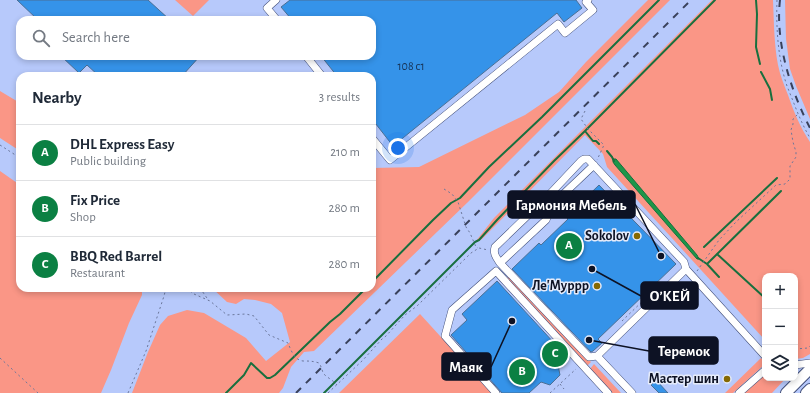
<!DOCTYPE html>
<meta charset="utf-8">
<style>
body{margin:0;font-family:"Alegreya Sans",sans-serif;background:#f6f6f7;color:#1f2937}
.controls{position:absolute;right:12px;bottom:12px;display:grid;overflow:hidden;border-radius:8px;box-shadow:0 2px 6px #0003}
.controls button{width:36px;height:36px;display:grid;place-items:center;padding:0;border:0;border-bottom:1px solid #e0e1e3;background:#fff;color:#1f2937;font:20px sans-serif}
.you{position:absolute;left:398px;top:148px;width:14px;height:14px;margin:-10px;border:3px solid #fff;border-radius:50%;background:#1a73e8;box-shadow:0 0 0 6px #1a73e833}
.badge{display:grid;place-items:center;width:26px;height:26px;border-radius:50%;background:#0b8043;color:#fff;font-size:13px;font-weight:700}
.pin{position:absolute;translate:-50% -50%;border:2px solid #fff;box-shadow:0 1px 4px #0006}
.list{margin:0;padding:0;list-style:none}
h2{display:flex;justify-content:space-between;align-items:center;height:52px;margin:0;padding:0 16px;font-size:17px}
h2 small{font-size:13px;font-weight:400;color:#747a83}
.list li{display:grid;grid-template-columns:26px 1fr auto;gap:12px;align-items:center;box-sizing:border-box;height:56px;padding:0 16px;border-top:1px solid #e0e1e3}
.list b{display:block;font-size:15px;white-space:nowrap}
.list p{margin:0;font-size:13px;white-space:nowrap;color:#747a83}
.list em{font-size:13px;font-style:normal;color:#747a83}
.icon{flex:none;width:22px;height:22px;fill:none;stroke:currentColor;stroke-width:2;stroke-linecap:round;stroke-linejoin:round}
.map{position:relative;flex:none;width:810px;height:393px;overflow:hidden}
.search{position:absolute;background:#fff;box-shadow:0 2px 6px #0003;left:16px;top:16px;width:360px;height:44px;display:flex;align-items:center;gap:10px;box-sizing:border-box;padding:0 14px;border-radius:12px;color:#747a83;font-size:15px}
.panel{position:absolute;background:#fff;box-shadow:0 2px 6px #0003;left:16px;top:72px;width:360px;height:220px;border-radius:12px}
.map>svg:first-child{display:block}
.green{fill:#fa9686}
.water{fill:#1d9749;stroke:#186f3e}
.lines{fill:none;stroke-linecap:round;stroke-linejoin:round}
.stream{stroke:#186f3e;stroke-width:2}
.building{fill:#3593e9;stroke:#4a6f95}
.minor-casing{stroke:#414e79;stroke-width:8}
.highway-casing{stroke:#414e79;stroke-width:12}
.path{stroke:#6b779b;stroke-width:1;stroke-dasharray:2 3;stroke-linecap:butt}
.minor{stroke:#fff;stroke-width:7}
.highway{stroke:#fff;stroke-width:10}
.rail{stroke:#39415b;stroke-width:2;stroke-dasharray:7 7;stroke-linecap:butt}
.poi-dot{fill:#856903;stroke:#e5ebfa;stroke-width:1.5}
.labels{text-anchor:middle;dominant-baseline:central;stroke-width:3;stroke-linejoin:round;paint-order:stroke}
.number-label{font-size:12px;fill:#173255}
.poi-label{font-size:14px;font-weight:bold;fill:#0d1224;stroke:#e5ebfa;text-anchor:end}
.leader{fill:none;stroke:#0d1224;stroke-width:1.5}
.callout-dot{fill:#0d1224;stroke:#e5ebfa;stroke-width:1.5}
.callout{fill:#0d1224;stroke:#0d1224;stroke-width:1.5}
.callout-label{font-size:15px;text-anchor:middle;font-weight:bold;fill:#fff}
</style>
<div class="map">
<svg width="810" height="393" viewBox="0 0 810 393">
<rect width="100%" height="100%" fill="#b7c9fb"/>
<path class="green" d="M175,0h34l-16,16z
M648,0h22l-202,202 -154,149 -10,1 -13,15 -8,21 -4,5h-147l16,-41 12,-27 8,-9 19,-6 17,3 42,25 20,23 24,-19 -8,-29 -11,-9 -16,-4 -11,-1 -8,5 -9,-2 -15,-14h160v-120l47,-1 106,-52 34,-23 27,-30z
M712,0h61c1,22 1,44 5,65 2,10 6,20 10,30 6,17 12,32 22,47v212l-7,4 -8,1v-83h-30v64l-158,-173 -4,-13 -18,-19 -103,104 -5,3 -1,-1 18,-23z
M785,0h25v119l-14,-33 -6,-17 -4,-30z
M0,91l20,12v48l-20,-13z
M0,171l20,14v103h122v7l-13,28 -18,47 -10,23h-101z
M508,277l3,1 80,84 -4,4 -80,-88z
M420,314l72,79h-153z
M761,358l4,4v2l-32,29h-8z
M594,364l27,29h-9l-22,-24z
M765,374v4h21l-14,15h-28z"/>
<path class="water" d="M613,159h3l81,96 2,4h-2l-82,-94 -2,-3z"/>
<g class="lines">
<path class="stream" d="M756,0l1,14 -1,33 4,17
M761,72l9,17 2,11
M585,131l8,10h3l3,3
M607,151l5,6 2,4
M704,247l73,-69
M717,254l48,44
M698,258l9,6
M719,277l-12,-13 74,-73
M372,282l61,-62 18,-17 9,-5 29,-31 53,-50 117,-117
M226,393l18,-18 7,-12 16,15h3l5,-3 55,-53 10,-8 26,-26
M324,393l151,-151 4,-2 18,-20 57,-59 31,-30 130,-131"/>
</g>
<path class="building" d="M17,0h131l22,20h-132z
M290,0h286l6,8 -18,14 -7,-9 -164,133 -21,-27v-43h-35l-16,-20h51v-36h-80l-11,-13z
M61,56h139l-18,20h-83l-12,-11 -8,8z
M599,185l77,79 -78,75 4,4 -9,8 -2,1 -79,-83 27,-26 2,2 27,-26 -2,-2z
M497,281l70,76 -9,8 2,10 -10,10 -9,-3 -12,11h-27l-51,-58 16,-15 -5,-6z
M656,380l12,13h-9l-8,-8z"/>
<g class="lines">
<g class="minor-casing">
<path id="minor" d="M276,0l-9,8 10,12
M306,56l16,20
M372,138l18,22 168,-136 7,9 28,-23 -7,-8 2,-2
M500,263l46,-43 7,-16 41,-39
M686,269l-89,87 -8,1 -89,-94c-4,-6 -7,-9 -5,-16l54,-52 32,-34 3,-2h4l96,103 2,7 79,87
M597,356l35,37
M795,365l15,-2
M496,393l-51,-57 7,-26 44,-39 112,122
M739,393l26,-23"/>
</g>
<g class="highway-casing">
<path id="highway" d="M786,393l24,-24
M806,393l4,-4"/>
</g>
<path class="path" d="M777,0c-1,29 1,59 10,86 2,5 4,10 6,15 5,13 10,25 17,37
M585,111l-4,8 7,10 16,16 -7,15
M0,145l20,13
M444,189l8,5 6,8 8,25 4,6 6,14 2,1
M697,271l22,-31 17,-18 40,-37 9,-1 5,-5v-13l6,-9v-5l-3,-10 -2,-12 2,-6v-5l5,-5
M186,288l8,6 16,7 17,14 19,-1 8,2 15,19 19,8c3,7 6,17 15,18 6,0 10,0 16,2 2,3 3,6 4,10 3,4 10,7 14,12
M200,288l9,13
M622,321l26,-25
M795,349l13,-1 2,-2
M0,358l38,35
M560,384l4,5
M128,393l18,-42 18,-55 2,-8
M328,393l35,-33 19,-21 4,-3 19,-21 12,-9 54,-53 8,-5 9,2
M550,393l26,-24"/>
<use href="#minor" class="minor"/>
<use href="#highway" class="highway"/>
<path class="rail" d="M780,0c-5,43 11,91 30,128
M296,393l395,-393"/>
</g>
<g class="poi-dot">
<circle cx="637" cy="236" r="4"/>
<circle cx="597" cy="286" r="4"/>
<circle cx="727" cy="379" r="4"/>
</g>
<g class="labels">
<g class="number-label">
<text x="411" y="66">108 с1</text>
</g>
<g class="poi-label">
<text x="629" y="236">Sokolov</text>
<text x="589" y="286">Ле'Муррр</text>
<text x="719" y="379">Мастер шин</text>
</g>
</g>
<path class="leader" d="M661 256L635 204M592 269L641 296M589 340L649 351M512 321L491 367"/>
<g class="callout-dot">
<circle cx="661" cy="256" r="4"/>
<circle cx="592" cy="269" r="4"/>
<circle cx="589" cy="340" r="4"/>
<circle cx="512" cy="321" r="4"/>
</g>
<g class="callout">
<rect x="508" y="191" width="127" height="27" rx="4"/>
<rect x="641" y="282" width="57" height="27" rx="4"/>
<rect x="649" y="337" width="69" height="27" rx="4"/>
<rect x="442" y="353" width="49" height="27" rx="4"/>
</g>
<g class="callout-label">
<text x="571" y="210">Гармония Мебель</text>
<text x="670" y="301">О’КЕЙ</text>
<text x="684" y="356">Теремок</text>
<text x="466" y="372">Маяк</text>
</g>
</svg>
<div class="controls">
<button>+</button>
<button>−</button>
<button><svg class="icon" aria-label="layers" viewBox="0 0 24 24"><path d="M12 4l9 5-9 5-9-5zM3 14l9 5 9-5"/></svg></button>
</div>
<div class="you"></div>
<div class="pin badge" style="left:569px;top:246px">A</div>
<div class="pin badge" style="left:522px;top:372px">B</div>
<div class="pin badge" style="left:555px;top:354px">C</div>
<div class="search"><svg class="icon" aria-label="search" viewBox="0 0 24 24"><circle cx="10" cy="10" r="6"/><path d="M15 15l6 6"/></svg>Search here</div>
<section class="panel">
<h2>Nearby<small>3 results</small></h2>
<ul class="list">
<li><span class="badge">A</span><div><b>DHL Express Easy</b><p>Public building</p></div><em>210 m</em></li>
<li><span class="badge">B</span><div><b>Fix Price</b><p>Shop</p></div><em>280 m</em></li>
<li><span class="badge">C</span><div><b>BBQ Red Barrel</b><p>Restaurant</p></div><em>280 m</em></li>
</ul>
</section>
</div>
